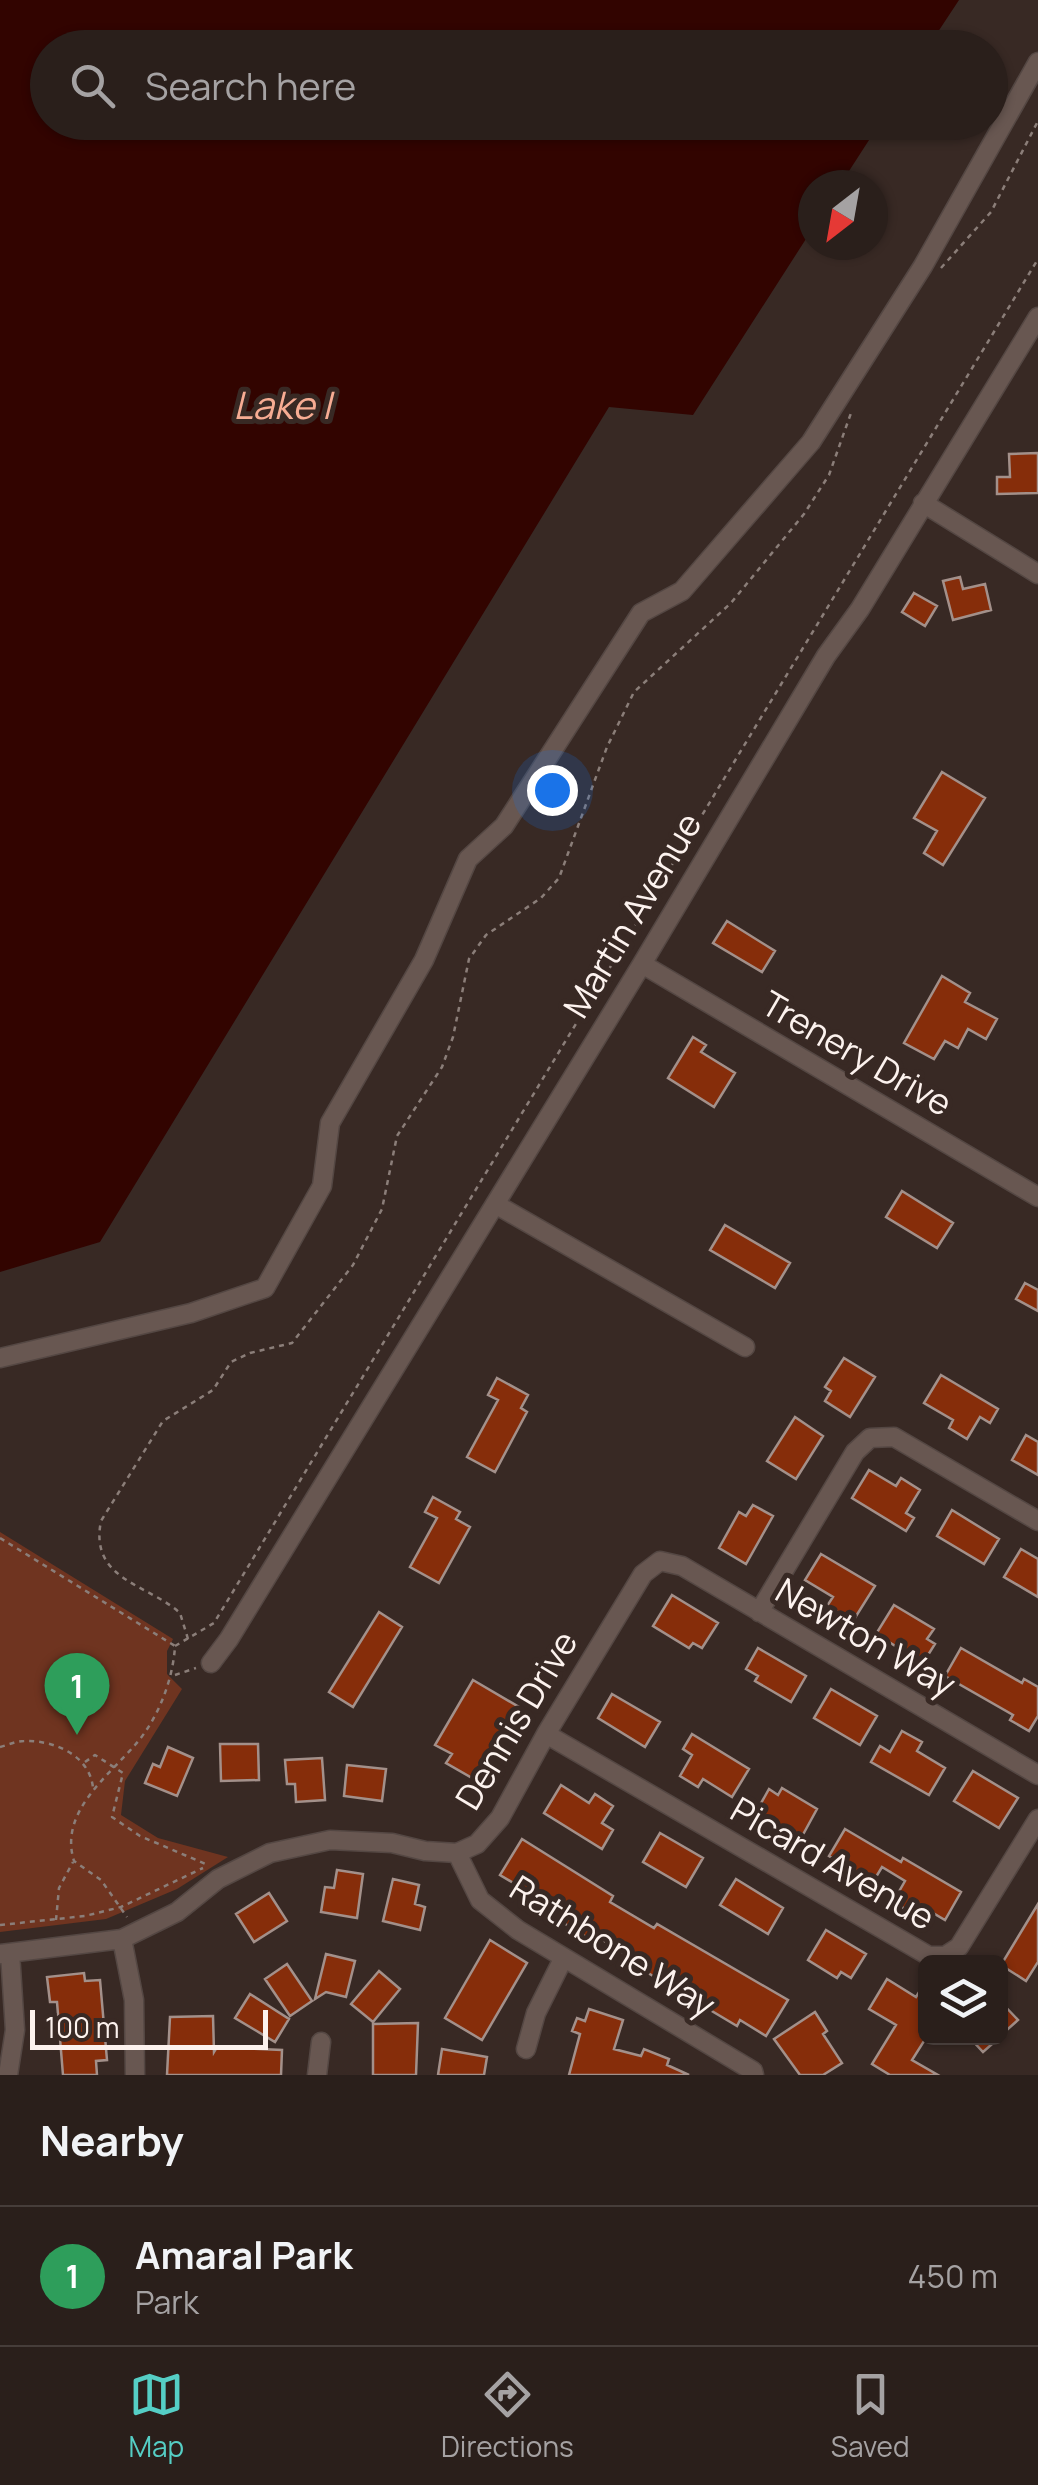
<!DOCTYPE html>
<style>
body{margin:0;font-family:Manrope,sans-serif;background:#362c28;color:#f1f3f6}
.controls{position:absolute;right:30px;bottom:30px;display:grid;overflow:hidden;border-radius:15px;box-shadow:0 2px 8px #0004}
.controls button{width:90px;height:90px;display:grid;place-items:center;padding:0;border:0;border-bottom:2px solid #463d3a;background:#2a1f1b;color:#f1f3f6;font:50px sans-serif}
.compass{position:absolute;left:798px;top:170px;width:90px;height:90px;border-radius:50%;background:#2a1f1b;box-shadow:0 2px 8px #0004;rotate:211deg}
.scale{position:absolute;left:30px;bottom:25px;width:238px;box-sizing:border-box;padding-left:10px;border:5px solid #fcf2ee;border-top:0;font-size:28px;line-height:35px;white-space:nowrap;color:#fcf2ee;-webkit-text-stroke:8px #382924;paint-order:stroke}
.you{position:absolute;left:552px;top:790px;width:35px;height:35px;margin:-25px;border:8px solid #fff;border-radius:50%;background:#1a73e8;box-shadow:0 0 0 15px #1a73e833}
.badge{display:grid;place-items:center;width:65px;height:65px;border-radius:50%;background:#55cec5;color:#fff;font-size:32px;font-weight:700}
.pin{position:absolute;translate:-50% -82px;filter:drop-shadow(0 2px 5px #0008)}
.pin::after{content:'';position:absolute;top:52px;width:35px;height:30px;background:inherit;clip-path:polygon(0 0,100% 0,50% 100%)}
.list{margin:0;padding:0;list-style:none}
h2{display:flex;justify-content:space-between;align-items:center;height:130px;margin:0;padding:0 40px;font-size:42px}
h2 small{font-size:32px;font-weight:400;color:#a5a2a3}
.list li{display:grid;grid-template-columns:65px 1fr auto;gap:30px;align-items:center;box-sizing:border-box;height:140px;padding:0 40px;border-top:2px solid #463d3a}
.list b{display:block;font-size:38px;white-space:nowrap}
.list p{margin:0;font-size:32px;white-space:nowrap;color:#a5a2a3}
.list em{font-size:32px;font-style:normal;color:#a5a2a3}
.icon{flex:none;width:55px;height:55px;fill:none;stroke:currentColor;stroke-width:2;stroke-linecap:round;stroke-linejoin:round}
.map{position:relative;flex:none;width:1038px;height:2075px;overflow:hidden}
.search{position:absolute;background:#2a1f1b;box-shadow:0 2px 8px #0004;left:30px;right:30px;top:30px;height:110px;display:flex;align-items:center;gap:25px;box-sizing:border-box;padding:0 35px;border-radius:55px;color:#a5a2a3;font-size:38px}
.sheet{height:270px;background:#2a1f1b}
nav{display:flex;justify-content:space-around;align-items:center;box-sizing:border-box;height:140px;border-top:2px solid #463d3a;background:#2a1f1b;font-size:28px;color:#a5a2a3}
nav a{display:grid;justify-items:center;gap:5px}
nav .on{color:#55cec5}
.map>svg:first-child{display:block}
.green{fill:#6f3420}
.water{fill:#320400}
.building{fill:#862d0a;stroke:#a3908a;stroke-width:2.5}
.lines{fill:none;stroke-linecap:round;stroke-linejoin:round}
.minor-casing{stroke:#544743;stroke-width:21}
.path{stroke:#8b7e79;stroke-width:2.5;stroke-dasharray:5 5;stroke-linecap:butt}
.minor{stroke:#685751;stroke-width:18}
.labels{text-anchor:middle;dominant-baseline:central;stroke-width:10;stroke-linejoin:round;paint-order:stroke}
.street-label{font-size:35px;fill:#fcf2ee;stroke:#382924}
.water-label{font-size:38px;font-style:italic;fill:#f7ac93;stroke:#382924}
</style>
<div class="map">
<svg width="1038" height="2075" viewBox="0 0 1038 2075">
<rect width="100%" height="100%" fill="#382924"/>
<path class="green" d="M0,1532l173,107 -6,12v23l15,15 -57,92 -4,34 37,23 70,19 -51,32 -71,30 -106,13z"/>
<path class="water" d="M0,0h959l-31,47 -880,1v74l832,1 -40,62h-27v43l-120,187 -84,-8 -509,835 -100,30z"/>
<path class="building" d="M1038,453v40l-41,1v-17h13l-1,-23z
M960,577l3,12 22,-5 6,26 -38,10 -10,-39z
M914,593l23,13 -12,20 -23,-14z
M942,772l43,26 -42,67 -19,-12 13,-22 -23,-13z
M727,921l48,30 -13,21 -49,-29z
M942,976l28,17 -5,9 32,17 -11,20 -18,-10 -10,19 -13,-7 -11,18 -30,-16z
M693,1037l13,8 -5,7 34,21 -21,34 -46,-29z
M902,1191l51,32 -16,25 -51,-31z
M725,1225l65,38 -15,25 -65,-38z
M1025,1283l13,7v21l-22,-12z
M844,1358l31,19 -25,40 -25,-16 6,-10 -6,-4z
M941,1375l57,34 -8,14 -10,-6 -13,22 -18,-11 4,-8 -29,-17z
M497,1378l31,17 -7,13 6,4 -32,60 -28,-15 31,-57 -10,-5z
M795,1417l28,19 -27,43 -29,-18z
M1026,1435l12,7v33l-26,-15z
M869,1470l27,16 5,-8 19,12 -14,23 8,5 -8,13 -54,-33z
M433,1497l27,15 -4,7 14,8 -31,56 -29,-16 27,-49 -12,-6z
M753,1505l20,11 -27,48 -27,-16 20,-36 7,4z
M952,1510l47,29 -15,25 -47,-28z
M1021,1549l17,10v38l-34,-20z
M821,1554l54,32 -22,35 -26,-15 6,-9 -28,-17z
M672,1595l46,28 -16,25 -9,-5 -4,5 -36,-22z
M894,1605l40,24 -7,10 8,5 -12,19 -47,-29z
M379,1612l23,15 -49,80 -24,-15z
M758,1648l48,28 -15,26 -36,-21 3,-5 -12,-7z
M961,1648l61,35 2,-4 14,8v29l-9,15 -19,-11 3,-5 -68,-39z
M473,1680l46,27 -31,52 3,2 -12,21 -33,-19 6,-9 -17,-9z
M831,1689l46,27 -17,29 -46,-27z
M612,1694l48,28 -15,25 -47,-29z
M902,1731l20,11 -5,9 28,17 -16,27 -58,-33 9,-16 10,6z
M692,1734l57,35 -17,28 -29,-18 -5,8 -18,-11 12,-21 -9,-6z
M220,1744h38l1,36 -38,1z
M168,1747l25,11 -16,38 -32,-13 8,-19 7,3z
M322,1758l3,42 -29,2 -1,-18h-8l-2,-24z
M347,1765l39,4 -4,32 -38,-5z
M973,1771l45,27 -19,30 -45,-27z
M561,1785l28,18 6,-9 18,12 -11,17 11,7 -11,19 -58,-36z
M782,1788l35,21 -17,31 -45,-26 14,-25 9,6z
M845,1829l56,33 2,-4 58,34 -16,28 -29,-17 -5,9 -18,-10 12,-21 -23,-14 -9,15 -44,-26z
M660,1833l43,25 -17,29 -43,-25z
M522,1839l91,57 -3,6 44,26 3,-4 131,76 -22,36 -26,-16 -3,6 -104,-62 2,-4 -44,-27 -3,5 -37,-23 4,-7 -55,-33z
M337,1870l26,4 -6,44 -36,-6 4,-25 9,1z
M393,1879l26,6 -4,19 10,3 -5,23 -37,-9z
M736,1879l47,29 -15,26 -48,-29z
M269,1893l18,28 -33,21 -18,-28z
M1038,1904v58l-12,19 -25,-16z
M826,1930l40,24 -15,24 -10,-6 -4,6 -29,-18z
M490,1940l37,23 -45,77 -37,-22z
M326,1954l29,7 -9,36 -20,-5 -11,7z
M287,1964l25,37 -22,15 -25,-37z
M379,1971l21,18 -27,33 -22,-18z
M84,1973l1,8 15,-1 7,80 -11,1 1,14h-34l-6,-73h-7l-3,-25z
M887,1979l29,18 10,-16v57l-14,22 26,15h-48l-18,-11 24,-39 -27,-16z
M250,1994l39,25 -14,23 -40,-24z
M1000,2001l18,19 -18,16z
M589,2009l34,11 -9,29 27,7 3,-7 25,10 -2,6 22,10h-120l11,-41 -8,-3 5,-13 8,3z
M815,2012l12,19 -4,3 19,29 -19,12h-23l-26,-36z
M213,2016l1,36 3,-5 65,3 -1,25h-114l3,-58z
M418,2023l-2,52h-43v-51z
M970,2038h29l-16,14z
M442,2049l45,8 -3,18h-46z"/>
<g class="lines">
<g class="minor-casing">
<path id="minor" d="M923,503l115,71
M642,964l396,233
M495,1204l250,143
M0,1358l191,-45 74,-25 57,-102 8,-63 94,-163 44,-101 36,-33 137,-213 41,-22 129,-149 112,-176 115,-204
M759,1612l96,-160 15,-14 24,-1 144,84
M211,1663l18,-24 413,-675 184,-308 34,-47 178,-292
M546,1734l383,222h16l14,-9 79,-128
M457,1853l23,47 38,30 235,141 1,4
M122,1939l12,61 1,75
M0,1954l122,-15 55,-27 41,-33 52,-26 60,-13 62,3 33,8 32,2 20,-9 23,-26 46,-84 97,-160 17,-13 22,5 356,209
M526,2049l10,-36 27,-54
M8,2075l7,-45 -5,-77
M317,2075l4,-33"/>
</g>
<path class="path" d="M941,268l50,-56 47,-91
M0,1538l175,108c-2,34 -17,73 -40,99 -29,33 -76,68 -61,116l27,19 26,37
M188,1639l-8,-26c-32,-29 -91,-33 -79,-92l62,-100 50,-31 18,-28 19,-9 42,-10 61,-78 29,-56 15,-73 45,-69 11,-30 16,-78 17,-24 55,-37 18,-20 48,-131 27,-55 97,-89 73,-89 25,-39 22,-62
M175,1646l39,-23 824,-1364
M175,1675l21,-7
M0,1747c8,-2 16,-6 24,-6 31,-1 66,15 69,47
M85,1762l10,-7 28,18 -11,44 28,19 68,29
M56,1920l3,-32 14,-26
M0,1925l85,-9 36,-9 82,-39"/>
<use href="#minor" class="minor"/>
</g>
<g class="labels">
<g class="street-label">
<text transform="translate(632 915) rotate(-59)">Martin Avenue</text>
<text transform="translate(857 1053) rotate(30)">Trenery Drive</text>
<text transform="translate(866 1637) rotate(30)">Newton Way</text>
<text transform="translate(516 1720) rotate(-59)">Dennis Drive</text>
<text transform="translate(833 1863) rotate(30)">Picard Avenue</text>
<text transform="translate(613 1946) rotate(32)">Rathbone Way</text>
</g>
<g class="water-label">
<text x="282" y="404">Lake I</text>
</g>
</g>
</svg>
<div class="controls">
<button><svg class="icon" aria-label="layers" viewBox="0 0 24 24"><path d="M12 4l9 5-9 5-9-5zM3 14l9 5 9-5"/></svg></button>
</div>
<svg class="compass" viewBox="-18 -18 36 36"><path d="M0-13l5 13h-10z" fill="#e53935"/><path d="M0 13l5-13h-10z" fill="#a5a2a3"/></svg>
<div class="scale">100 m</div>
<div class="you"></div>
<div class="pin badge" style="left:77px;top:1735px;background:#2e9e5b">1</div>
<div class="search"><svg class="icon" aria-label="search" viewBox="0 0 24 24"><circle cx="10" cy="10" r="6"/><path d="M15 15l6 6"/></svg>Search here</div>
</div>
<section class="sheet">
<h2>Nearby<small></small></h2>
<ul class="list">
<li><span class="badge" style="background:#2e9e5b">1</span><div><b>Amaral Park</b><p>Park</p></div><em>450 m</em></li>
</ul>
</section>
<nav>
<a class="on"><svg class="icon" aria-label="map" viewBox="0 0 24 24"><path d="M3 6l6-2 6 2 6-2v14l-6 2-6-2-6 2zM9 4v14M15 6v14"/></svg>Map</a>
<a><svg class="icon" aria-label="directions" viewBox="0 0 24 24"><path d="M12 3l9 9-9 9-9-9zM9 14v-3h6M13 9l2 2-2 2"/></svg>Directions</a>
<a><svg class="icon" aria-label="saved" viewBox="0 0 24 24"><path d="M7 4h10v16l-5-4-5 4z"/></svg>Saved</a>
</nav>
